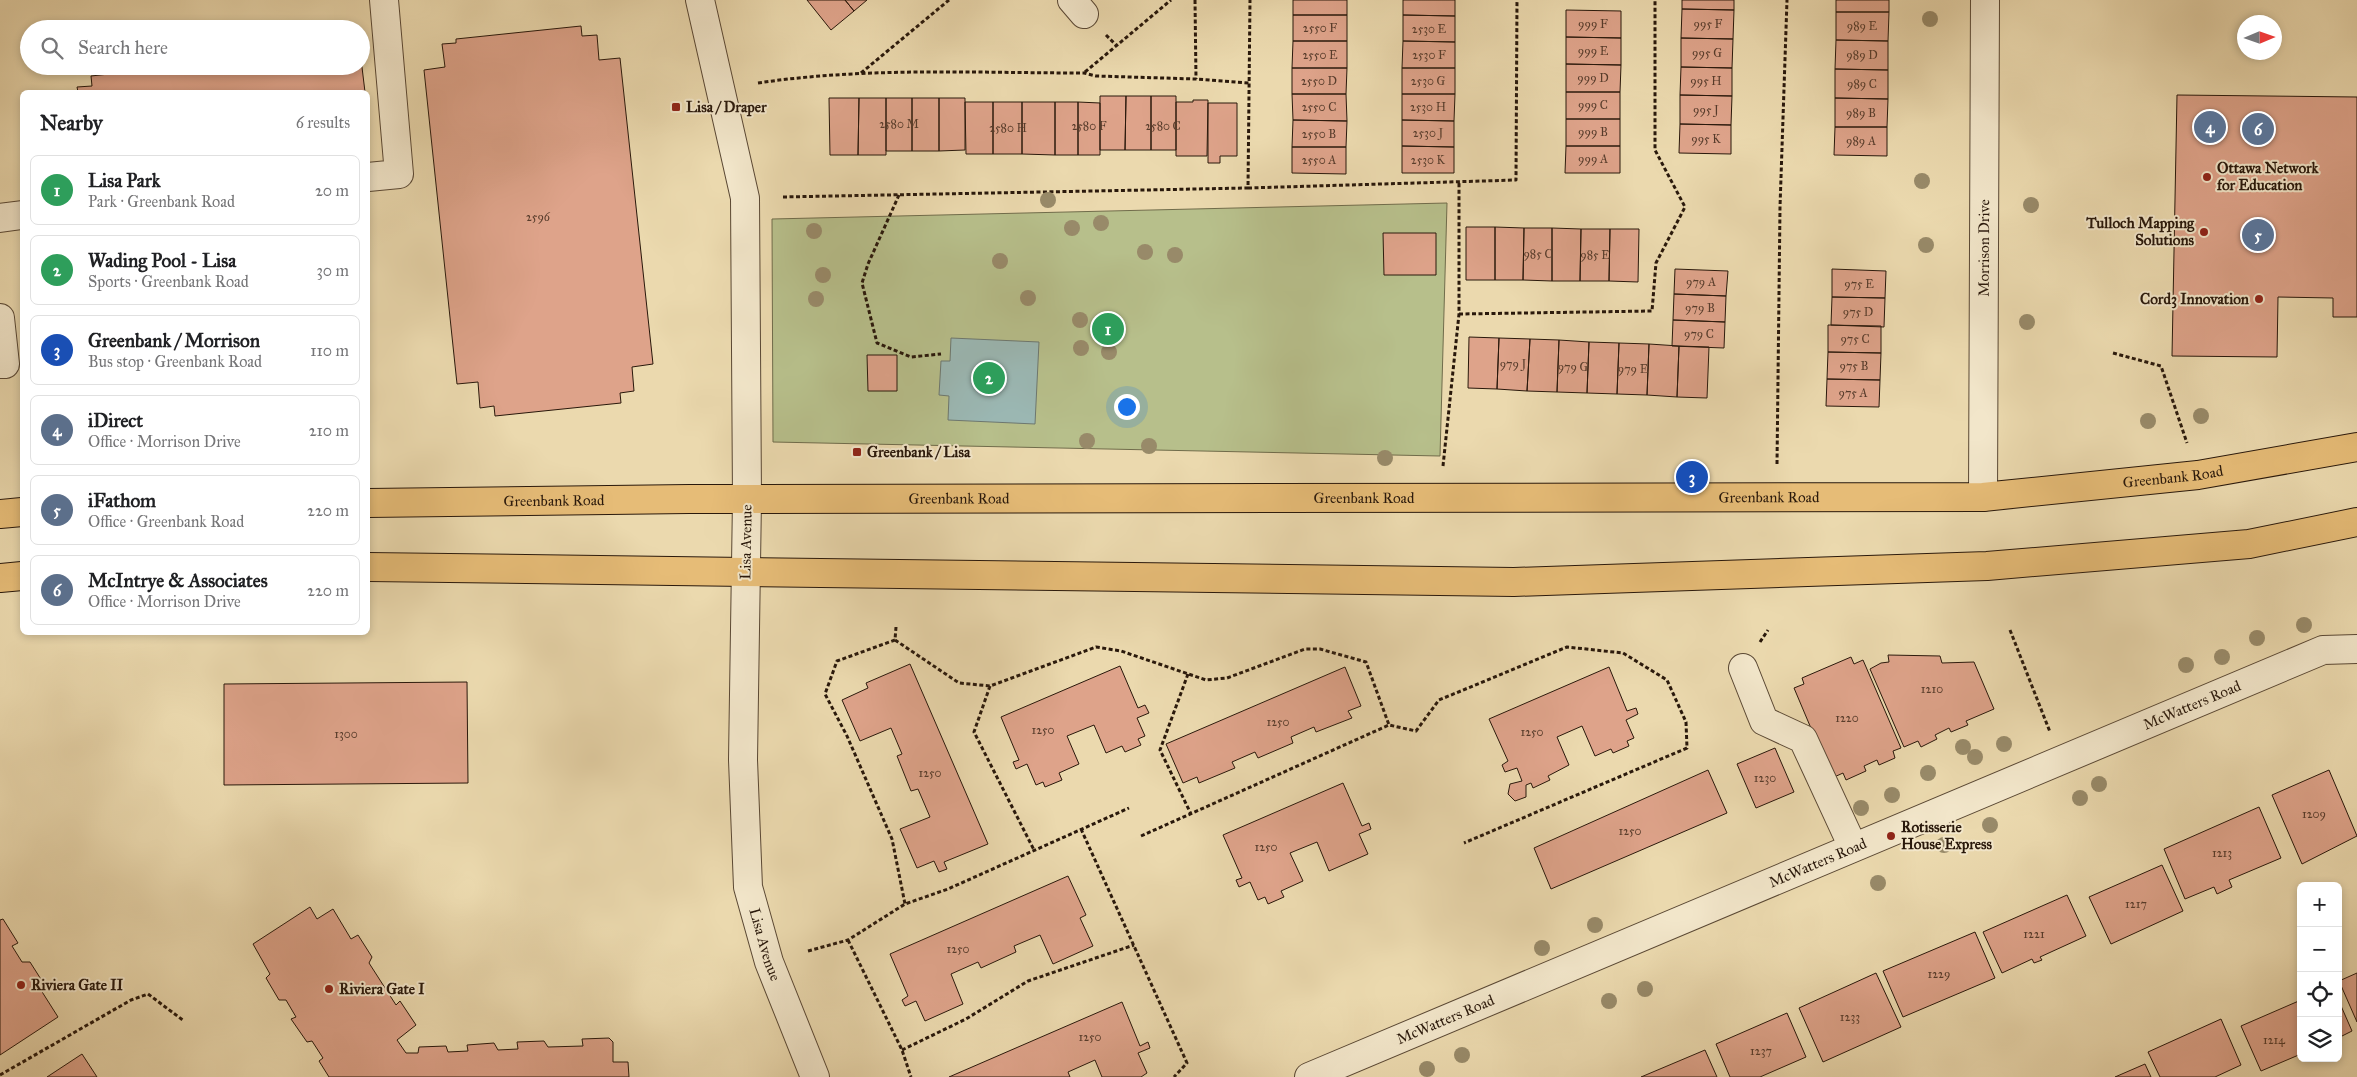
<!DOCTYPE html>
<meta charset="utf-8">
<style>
body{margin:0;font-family:"IM FELL Great Primer",serif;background:#f2f2f2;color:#202124}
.controls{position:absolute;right:15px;bottom:15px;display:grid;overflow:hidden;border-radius:8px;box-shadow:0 2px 8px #0003}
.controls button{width:45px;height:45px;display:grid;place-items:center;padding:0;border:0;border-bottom:1px solid #e0e0e0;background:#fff;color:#202124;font:25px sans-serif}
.compass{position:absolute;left:2237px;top:15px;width:45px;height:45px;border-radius:50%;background:#fff;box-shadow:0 2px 8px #0003;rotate:88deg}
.you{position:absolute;left:1126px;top:406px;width:18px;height:18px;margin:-12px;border:4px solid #fff;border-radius:50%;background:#1a73e8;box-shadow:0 0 0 8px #1a73e833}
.badge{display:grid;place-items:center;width:32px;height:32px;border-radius:50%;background:#8f2418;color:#fff;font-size:16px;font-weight:700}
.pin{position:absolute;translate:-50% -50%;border:2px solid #fff;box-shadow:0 1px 5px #0006}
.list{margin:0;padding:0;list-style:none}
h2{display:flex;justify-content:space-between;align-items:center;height:65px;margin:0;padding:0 20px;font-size:21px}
h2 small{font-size:16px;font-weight:400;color:#757577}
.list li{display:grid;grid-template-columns:32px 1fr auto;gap:15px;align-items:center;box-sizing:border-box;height:70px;margin:0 10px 10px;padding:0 10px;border:1px solid #e0e0e0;border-radius:8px}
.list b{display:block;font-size:19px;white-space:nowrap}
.list p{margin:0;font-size:16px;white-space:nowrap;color:#757577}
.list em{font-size:16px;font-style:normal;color:#757577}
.icon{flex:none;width:28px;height:28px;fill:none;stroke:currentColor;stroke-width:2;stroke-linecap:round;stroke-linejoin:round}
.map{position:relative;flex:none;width:2357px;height:1077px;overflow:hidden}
.search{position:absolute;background:#fff;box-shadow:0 2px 8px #0003;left:20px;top:20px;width:350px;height:55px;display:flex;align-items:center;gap:12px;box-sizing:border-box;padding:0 18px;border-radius:28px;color:#757577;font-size:19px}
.panel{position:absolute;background:#fff;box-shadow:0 2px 8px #0003;left:20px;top:90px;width:350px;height:545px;border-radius:8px}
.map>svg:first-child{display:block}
.green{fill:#b7bf8b;stroke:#706c4b}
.water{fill:#9bb8b4;stroke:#6d7870}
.building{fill:#dea38a;stroke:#29180b}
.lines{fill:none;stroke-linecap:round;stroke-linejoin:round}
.minor-casing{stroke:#5a4834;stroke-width:30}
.major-casing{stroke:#29180b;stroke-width:30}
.path{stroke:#29180b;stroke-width:3;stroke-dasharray:4 2.5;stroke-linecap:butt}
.minor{stroke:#f2e6ca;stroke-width:28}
.major{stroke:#e6bc77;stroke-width:28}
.tree{fill:#988a69}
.poi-dot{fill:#8f2418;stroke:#f2e6ca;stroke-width:2}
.labels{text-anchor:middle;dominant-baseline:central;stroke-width:4;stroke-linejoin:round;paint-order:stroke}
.number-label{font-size:12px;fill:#563b2b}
.poi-label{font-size:15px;font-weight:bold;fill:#29180b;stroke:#f2e6ca;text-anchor:start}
.street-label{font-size:15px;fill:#29180b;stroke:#f2e6ca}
</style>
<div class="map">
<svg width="2357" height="1077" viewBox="0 0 2357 1077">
<rect width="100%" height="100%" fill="#ebd9ae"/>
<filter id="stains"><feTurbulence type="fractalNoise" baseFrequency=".004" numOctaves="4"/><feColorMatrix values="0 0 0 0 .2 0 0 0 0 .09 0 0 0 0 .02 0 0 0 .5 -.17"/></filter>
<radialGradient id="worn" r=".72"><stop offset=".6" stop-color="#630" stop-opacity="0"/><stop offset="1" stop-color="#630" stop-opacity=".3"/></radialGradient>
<path class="green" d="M1447,203l-7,253 -667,-14 -1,-223z"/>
<path class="water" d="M951,338l88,4 -4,82 -87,-4 1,-24 -10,-1 2,-34h9z"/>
<path class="building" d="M807,0h38l9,11 -23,19z
M845,0h22l-13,11z
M1293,0h54v15h-54z
M1403,0h52v16l-52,-1z
M1682,0h52v10l-52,-1z
M1836,0h53v12h-53z
M1682,9l52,1 -1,29 -52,-1z
M1566,10l55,1v27l-55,-1z
M1836,12h53l-1,29 -52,-1z
M1293,15h54v26h-54z
M1403,15l52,1v26l-52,-1z
M581,26l1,10 15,-1 2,25 21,-2 33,306 -21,3 2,24 -14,2 1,10 -126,13 -1,-10 -14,2 -2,-26 -21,2 -33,-314 21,-3 -3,-23 14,-1v-4z
M1566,37l55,1v27l-55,-1z
M1681,38l52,1 -1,29 -51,-1z
M1836,40l52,1v29l-53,-1z
M1293,41h54v27h-55z
M1403,41l52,1v26h-53z
M361,59l4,33h-287l-1,-5 15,-1 -1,-10 90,-10h180z
M1566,64l55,1 -1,27h-54z
M1681,67l51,1v28l-52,-1z
M1292,68h55l-1,26h-54z
M1402,68h53v26h-53z
M1835,69l53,1v29l-53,-1z
M1566,92h54v27h-54z
M1292,94h54l1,27 -54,-1z
M1402,94h53l-1,27 -52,-1z
M1680,95l52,1 -1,29 -51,-1z
M2177,95l180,2v220h-24v-19l-55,-1 -1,60 -105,-1z
M1100,96h26l-1,54h-25z
M1126,96h25v54h-26z
M1151,96h25v54h-25z
M829,98h30l-1,57h-28z
M859,98h27v57h-28z
M886,98h26v53h-26z
M912,98h27v53h-27z
M939,98h26v52l-26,1z
M1835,98l53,1 -1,28h-52z
M1193,100h15l-1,56h-31v-54h17z
M965,102h28v52h-27z
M993,102h29v52h-29z
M1022,102h33v53l-33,-1z
M1055,102h23v53h-23z
M1078,102l22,1v52h-22z
M1208,103h29v53h-17v7h-12z
M1566,119h54v27h-54z
M1293,120l54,1 -1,26h-54z
M1402,120l52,1v26l-52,-1z
M1680,124l51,1v29l-52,-1z
M1835,127h52v29l-53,-1z
M1402,146l52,1v26h-52z
M1566,146h54v27h-55z
M1292,147h54v27l-54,-1z
M1466,227h29v53h-29z
M1495,227l29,1 -1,52h-28z
M1524,228h28v53l-29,-1z
M1552,228l29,1 -1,52h-28z
M1581,229h29l-1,52h-29z
M1610,229h29l-1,53 -29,-1z
M1383,233h53v42h-52z
M1675,269l53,2 -2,25 -52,-2z
M1832,269l54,2 -1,27 -53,-1z
M1674,294l52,2 -1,26 -52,-2z
M1832,297l53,1 -1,29 -53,-2z
M1673,320l52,2 -1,26 -52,-2z
M1828,325l53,1v27l-53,-1z
M1469,337l30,1 -2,51 -29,-1z
M1499,338l31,1 -3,52 -30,-2z
M1530,339l29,1 -2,52 -30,-1z
M1559,340l30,2 -2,51 -30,-1z
M1589,342l30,1 -2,51 -30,-1z
M1619,343l30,1 -2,51 -30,-1z
M1649,344l30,2 -2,51 -30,-2z
M1679,346l30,1 -2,51 -30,-1z
M1828,352l53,1 -1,27 -53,-1z
M867,355h30v36h-29z
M1827,379l53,1 -1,27 -53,-1z
M1888,655l52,1 2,7 32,-1 20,47 -28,12 2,4 -17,7 -2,-4 -14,7 2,4 -16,8 -3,-6 -14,6 -34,-78 11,-6 8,-1z
M1851,657l3,7 9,-4 38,88 -8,3 2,7 -16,7 -2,-5 -13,6 2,5 -20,9 -3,-7 -11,5 -38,-90 10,-4 -2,-6z
M910,664l78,180 -44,18 3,7 -8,3 -5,-11 -17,7 -17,-39 30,-12 -12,-28 -7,2 -14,-35 5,-2 -11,-26 -31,13 -18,-41 26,-12 -2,-5z
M1120,666l18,42 7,-3 4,8 -12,5 8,18 -7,3 3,6 -16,7 -3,-6 -16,7 -12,-28 -27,11 12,28 -20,9 3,7 -17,7 -2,-5 -7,3 -9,-21 -11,5 -3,-7 6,-2 -18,-43z
M1345,667l16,39 -13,5 4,7 -36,14 -2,-5 -23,10 2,6 -35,15 -3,-6 -23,10 3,6 -36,15 -2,-6 -14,6 -17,-39z
M1609,667l18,44 9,-3 2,6 -12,6 8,18 -7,3 2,5 -16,7 -2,-4 -16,7 -13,-30 -25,11 12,28 -21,11 2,4 -17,8 -2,-5 -5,2v12l-11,4 -7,-7 2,-10 12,-3 -5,-13 -12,4 -3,-7 6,-4 -19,-42z
M467,682l1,101 -244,2v-101z
M1775,748l19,44 -38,16 -19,-44z
M1708,770l19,43 -176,76 -17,-41z
M2329,770l28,66 -55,28 -30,-69z
M1343,783l19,43 7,-3 2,6 -12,5 9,20 -39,17 -12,-29 -27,11 13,28 -22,10 3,6 -16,7 -3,-7 -7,3 -8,-18 -11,5 -3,-7 6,-2 -19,-43z
M2259,807l22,51 -52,22 3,7 -15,7 -3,-7 -29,12 -21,-50z
M2162,865l21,46 -72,33 -22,-47z
M1068,876l18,39 -6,3 13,28 -40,18 -13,-29 -26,11 2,6 -35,16 -3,-6 -27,12 12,30 -38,17 -9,-20 -11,5 -3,-6 6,-4 -18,-42z
M2067,895l19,41 -46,21 2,3 -8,3 -2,-4 -30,14 -19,-41z
M310,907l7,12 16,-10 18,30 7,-4 14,22 -3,6 27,42 4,-4 16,24 -19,15 9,13h12l1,-6 27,-1 2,6 20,-1 -1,-6 27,-2 4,7 20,-1 -1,-7 27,-1 4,6 35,-1 -1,-7 27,-1 4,4v20h15l1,15h-300l-10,-16 4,-3 -11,-17 -5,1 -16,-23 5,-2 -10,-17h-7l-13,-22 4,-4 -17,-30z
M3,919l15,24 -6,3 10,16h8l14,22 -5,3 19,30 -58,38v-135z
M1975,932l20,46 -92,39 -20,-46z
M1876,973l25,54 -78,35 -24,-54z
M2357,973v49l-18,-41z
M2338,999l14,32 -14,7z
M2301,1000v54l-40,17 -20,-45z
M1122,1002l18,44 8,-4 2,6 -12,5 9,20 -6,4h-39l-7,-17 -27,12 2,5h-121z
M1787,1013l19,44 -46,20h-30l-14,-33z
M2221,1019l20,46 -26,12h-55l-12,-25z
M1705,1050l12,27h-76z
M82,1054l15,23h-50z
M2145,1064l6,13h-36z"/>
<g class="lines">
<g class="minor-casing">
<g id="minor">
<path id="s1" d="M700,0l45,198 2,301 -4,261 5,127 21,75 46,115"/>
<path d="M1072,0l12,14"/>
<path d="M368,177l31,-3 -15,-174"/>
<path d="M0,218l22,-3"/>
<path d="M0,318l5,46h-5"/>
<path id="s2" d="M1983,497l2,-497"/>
<path d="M1743,668l21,53 39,18 50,108"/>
<path id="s3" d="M1309,1077l1014,-427 34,-1"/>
</g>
</g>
<g class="major-casing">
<g id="major">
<path id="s4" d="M368,503l321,-4 1294,-2 215,-22 159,-28"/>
<path d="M0,514l22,-2"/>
<path d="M368,567l1146,15 473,-16 262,-22 108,-22"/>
<path d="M0,578l22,-2"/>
</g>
</g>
<path class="path" d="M1195,0l1,79
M1106,35l10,10
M1085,72l86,-72
M861,73l88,-73
M758,83c107,-16 218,-10 326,-10l12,3 100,3 53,4
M1248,188l268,-8 1,-180
M899,195l-31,69 -6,19 15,60 34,14 30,-3
M783,197l465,-9 2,-188
M1459,314l193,-3 4,-48 29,-56 -30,-57v-150
M2113,353l48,13 26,77
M1777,464l3,-257 7,-207
M1443,466l16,-152v-131
M896,627l-1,13 -58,21 -12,33 22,42 45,103 13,65
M2010,630l40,102
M895,640l64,43 31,3 106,-39 25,4 85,29 21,-2 78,-29h15l46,13 23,63
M1760,642l8,-12
M1188,674l-28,76 31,64
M990,686l-16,46 60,118
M1081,829l106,234 -13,14
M1141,836l248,-111 27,6 23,-31 128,-53 56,6 44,27 19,42 1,26 -223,95
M848,940l54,110 9,27
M808,951l40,-11 57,-36 43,-15 181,-81
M902,1050l64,-31 62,-38 106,-36
M0,1075l131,-75 17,-6 36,27"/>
<use href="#minor" class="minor"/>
<use href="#major" class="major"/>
</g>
<g class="tree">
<circle cx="1930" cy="19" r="8"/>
<circle cx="1922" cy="181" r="8"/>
<circle cx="1048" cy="200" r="8"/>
<circle cx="2031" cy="205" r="8"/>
<circle cx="1101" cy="223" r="8"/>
<circle cx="1072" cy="228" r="8"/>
<circle cx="814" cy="231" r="8"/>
<circle cx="1926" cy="245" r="8"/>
<circle cx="1145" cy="252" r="8"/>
<circle cx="1175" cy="255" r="8"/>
<circle cx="1000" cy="261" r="8"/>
<circle cx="823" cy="275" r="8"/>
<circle cx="1028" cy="298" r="8"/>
<circle cx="816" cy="299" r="8"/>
<circle cx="1080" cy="320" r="8"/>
<circle cx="2027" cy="322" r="8"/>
<circle cx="1081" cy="348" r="8"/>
<circle cx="1109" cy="352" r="8"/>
<circle cx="2201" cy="416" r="8"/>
<circle cx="2148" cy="421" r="8"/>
<circle cx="1087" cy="441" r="8"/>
<circle cx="1149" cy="446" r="8"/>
<circle cx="1385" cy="458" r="8"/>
<circle cx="2304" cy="625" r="8"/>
<circle cx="2257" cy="638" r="8"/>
<circle cx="2222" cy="657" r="8"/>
<circle cx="2186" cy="665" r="8"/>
<circle cx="2004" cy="744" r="8"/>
<circle cx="1963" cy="747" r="8"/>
<circle cx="1975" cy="757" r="8"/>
<circle cx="1928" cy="773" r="8"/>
<circle cx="2099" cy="784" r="8"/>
<circle cx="1892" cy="795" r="8"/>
<circle cx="2080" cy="798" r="8"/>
<circle cx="1861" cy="808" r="8"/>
<circle cx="1990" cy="825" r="8"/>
<circle cx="1944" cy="845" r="8"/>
<circle cx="1878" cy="883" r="8"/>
<circle cx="1595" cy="925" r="8"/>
<circle cx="1542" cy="948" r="8"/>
<circle cx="1645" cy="989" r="8"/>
<circle cx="1609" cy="1001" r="8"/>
<circle cx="1462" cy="1055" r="8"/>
<circle cx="1427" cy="1069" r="8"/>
</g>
<g class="poi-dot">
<rect x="671" y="102" width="10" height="10" rx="2.5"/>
<circle cx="2207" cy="177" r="5"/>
<circle cx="2204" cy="232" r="5"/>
<circle cx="2259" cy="299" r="5"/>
<rect x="852" y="447" width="10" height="10" rx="2.5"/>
<circle cx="1891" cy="836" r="5"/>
<circle cx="21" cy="985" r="5"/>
<circle cx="329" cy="989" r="5"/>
</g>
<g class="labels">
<g class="number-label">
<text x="1593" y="24">999 F</text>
<text x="1708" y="24">995 F</text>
<text x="1862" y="26">989 E</text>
<text x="1320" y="28">2550 F</text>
<text x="1429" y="29">2530 E</text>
<text x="1593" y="51">999 E</text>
<text x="1707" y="53">995 G</text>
<text x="1320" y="55">2550 E</text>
<text x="1429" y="55">2530 F</text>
<text x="1862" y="55">989 D</text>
<text x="1593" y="78">999 D</text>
<text x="1319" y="81">2550 D</text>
<text x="1428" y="81">2530 G</text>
<text x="1706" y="81">995 H</text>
<text x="1862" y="84">989 C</text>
<text x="1593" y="105">999 C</text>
<text x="1319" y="107">2550 C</text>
<text x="1428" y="107">2530 H</text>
<text x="1706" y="110">995 J</text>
<text x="1861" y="113">989 B</text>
<text x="899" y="124">2580 M</text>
<text x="1089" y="126">2580 F</text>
<text x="1163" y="126">2580 C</text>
<text x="1008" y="128">2580 H</text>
<text x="1593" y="132">999 B</text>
<text x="1428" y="133">2530 J</text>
<text x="1319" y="134">2550 B</text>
<text x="1706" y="139">995 K</text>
<text x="1861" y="141">989 A</text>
<text x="1593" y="159">999 A</text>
<text x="1319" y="160">2550 A</text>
<text x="1428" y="160">2530 K</text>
<text x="538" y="217">2596</text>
<text x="1538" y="254">985 C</text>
<text x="1595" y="255">985 E</text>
<text x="1701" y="282">979 A</text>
<text x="1859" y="284">975 E</text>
<text x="1700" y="308">979 B</text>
<text x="1858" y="312">975 D</text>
<text x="1699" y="334">979 C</text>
<text x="1855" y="339">975 C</text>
<text x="1513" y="364">979 J</text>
<text x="1854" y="366">975 B</text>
<text x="1573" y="367">979 G</text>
<text x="1633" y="369">979 E</text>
<text x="1853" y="393">975 A</text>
<text x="1932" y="689">1210</text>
<text x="1847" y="718">1220</text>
<text x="1278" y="722">1250</text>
<text x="1043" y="730">1250</text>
<text x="1532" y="732">1250</text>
<text x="346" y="734">1300</text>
<text x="930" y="773">1250</text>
<text x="1765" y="778">1230</text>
<text x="2314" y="814">1209</text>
<text x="1630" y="831">1250</text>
<text x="1266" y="847">1250</text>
<text x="2222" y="853">1213</text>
<text x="2136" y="904">1217</text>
<text x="2034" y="934">1221</text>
<text x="958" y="949">1250</text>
<text x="1939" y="974">1229</text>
<text x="1850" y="1017">1233</text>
<text x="1090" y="1037">1250</text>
<text x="2274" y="1040">1214</text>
<text x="1761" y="1051">1237</text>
</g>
<g class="poi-label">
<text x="686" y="107">Lisa / Draper</text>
<text x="2217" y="168">Ottawa Network<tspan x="2217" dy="17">for Education</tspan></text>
<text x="2194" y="223" text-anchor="end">Tulloch Mapping<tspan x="2194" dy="17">Solutions</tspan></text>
<text x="2249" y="299" text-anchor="end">Cord3 Innovation</text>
<text x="867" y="452">Greenbank / Lisa</text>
<text x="1901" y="827">Rotisserie<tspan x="1901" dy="17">House Express</tspan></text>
<text x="31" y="985">Riviera Gate II</text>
<text x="339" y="989">Riviera Gate I</text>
</g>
<g class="street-label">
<text stroke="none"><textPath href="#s2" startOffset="249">Morrison Drive</textPath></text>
<text stroke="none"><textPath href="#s4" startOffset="1806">Greenbank Road</textPath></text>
<text stroke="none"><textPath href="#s4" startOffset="996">Greenbank Road</textPath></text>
<text stroke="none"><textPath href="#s4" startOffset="1401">Greenbank Road</textPath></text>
<text stroke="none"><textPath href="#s4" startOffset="591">Greenbank Road</textPath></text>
<text stroke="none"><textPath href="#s4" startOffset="186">Greenbank Road</textPath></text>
<text transform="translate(746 542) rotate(-89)">Lisa Avenue</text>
<text stroke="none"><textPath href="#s3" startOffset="958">McWatters Road</textPath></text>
<text stroke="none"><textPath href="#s3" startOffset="552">McWatters Road</textPath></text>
<text stroke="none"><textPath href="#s1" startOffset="952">Lisa Avenue</textPath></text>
<text stroke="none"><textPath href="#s3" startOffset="148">McWatters Road</textPath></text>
</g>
</g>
<rect width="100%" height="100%" filter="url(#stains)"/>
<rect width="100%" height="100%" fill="url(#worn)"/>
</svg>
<div class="controls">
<button>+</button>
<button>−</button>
<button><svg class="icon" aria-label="locate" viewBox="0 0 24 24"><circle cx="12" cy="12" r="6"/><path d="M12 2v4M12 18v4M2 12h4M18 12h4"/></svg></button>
<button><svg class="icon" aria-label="layers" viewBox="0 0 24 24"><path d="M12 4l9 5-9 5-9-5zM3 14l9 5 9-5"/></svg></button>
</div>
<svg class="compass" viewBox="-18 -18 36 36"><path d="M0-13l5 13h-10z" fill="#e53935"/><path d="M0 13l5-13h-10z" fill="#757577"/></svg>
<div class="you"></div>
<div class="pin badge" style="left:1108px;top:329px;background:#2e9e5b">1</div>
<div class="pin badge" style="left:989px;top:378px;background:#2e9e5b">2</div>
<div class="pin badge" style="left:1692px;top:477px;background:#1a4fb4">3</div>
<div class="pin badge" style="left:2210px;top:127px;background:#5c6f8a">4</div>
<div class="pin badge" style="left:2258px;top:235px;background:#5c6f8a">5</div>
<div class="pin badge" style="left:2258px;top:129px;background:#5c6f8a">6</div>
<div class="search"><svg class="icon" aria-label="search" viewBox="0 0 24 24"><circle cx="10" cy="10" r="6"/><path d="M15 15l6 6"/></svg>Search here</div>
<section class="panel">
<h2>Nearby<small>6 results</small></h2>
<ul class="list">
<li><span class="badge" style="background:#2e9e5b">1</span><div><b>Lisa Park</b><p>Park · Greenbank Road</p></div><em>20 m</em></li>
<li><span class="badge" style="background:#2e9e5b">2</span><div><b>Wading Pool - Lisa</b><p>Sports · Greenbank Road</p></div><em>30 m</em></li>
<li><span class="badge" style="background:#1a4fb4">3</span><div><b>Greenbank / Morrison</b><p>Bus stop · Greenbank Road</p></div><em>110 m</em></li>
<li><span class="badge" style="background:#5c6f8a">4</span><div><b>iDirect</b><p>Office · Morrison Drive</p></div><em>210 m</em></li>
<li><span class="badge" style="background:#5c6f8a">5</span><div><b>iFathom</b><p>Office · Greenbank Road</p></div><em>220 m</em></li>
<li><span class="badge" style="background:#5c6f8a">6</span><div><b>McIntrye &amp; Associates</b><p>Office · Morrison Drive</p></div><em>220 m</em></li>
</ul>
</section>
</div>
